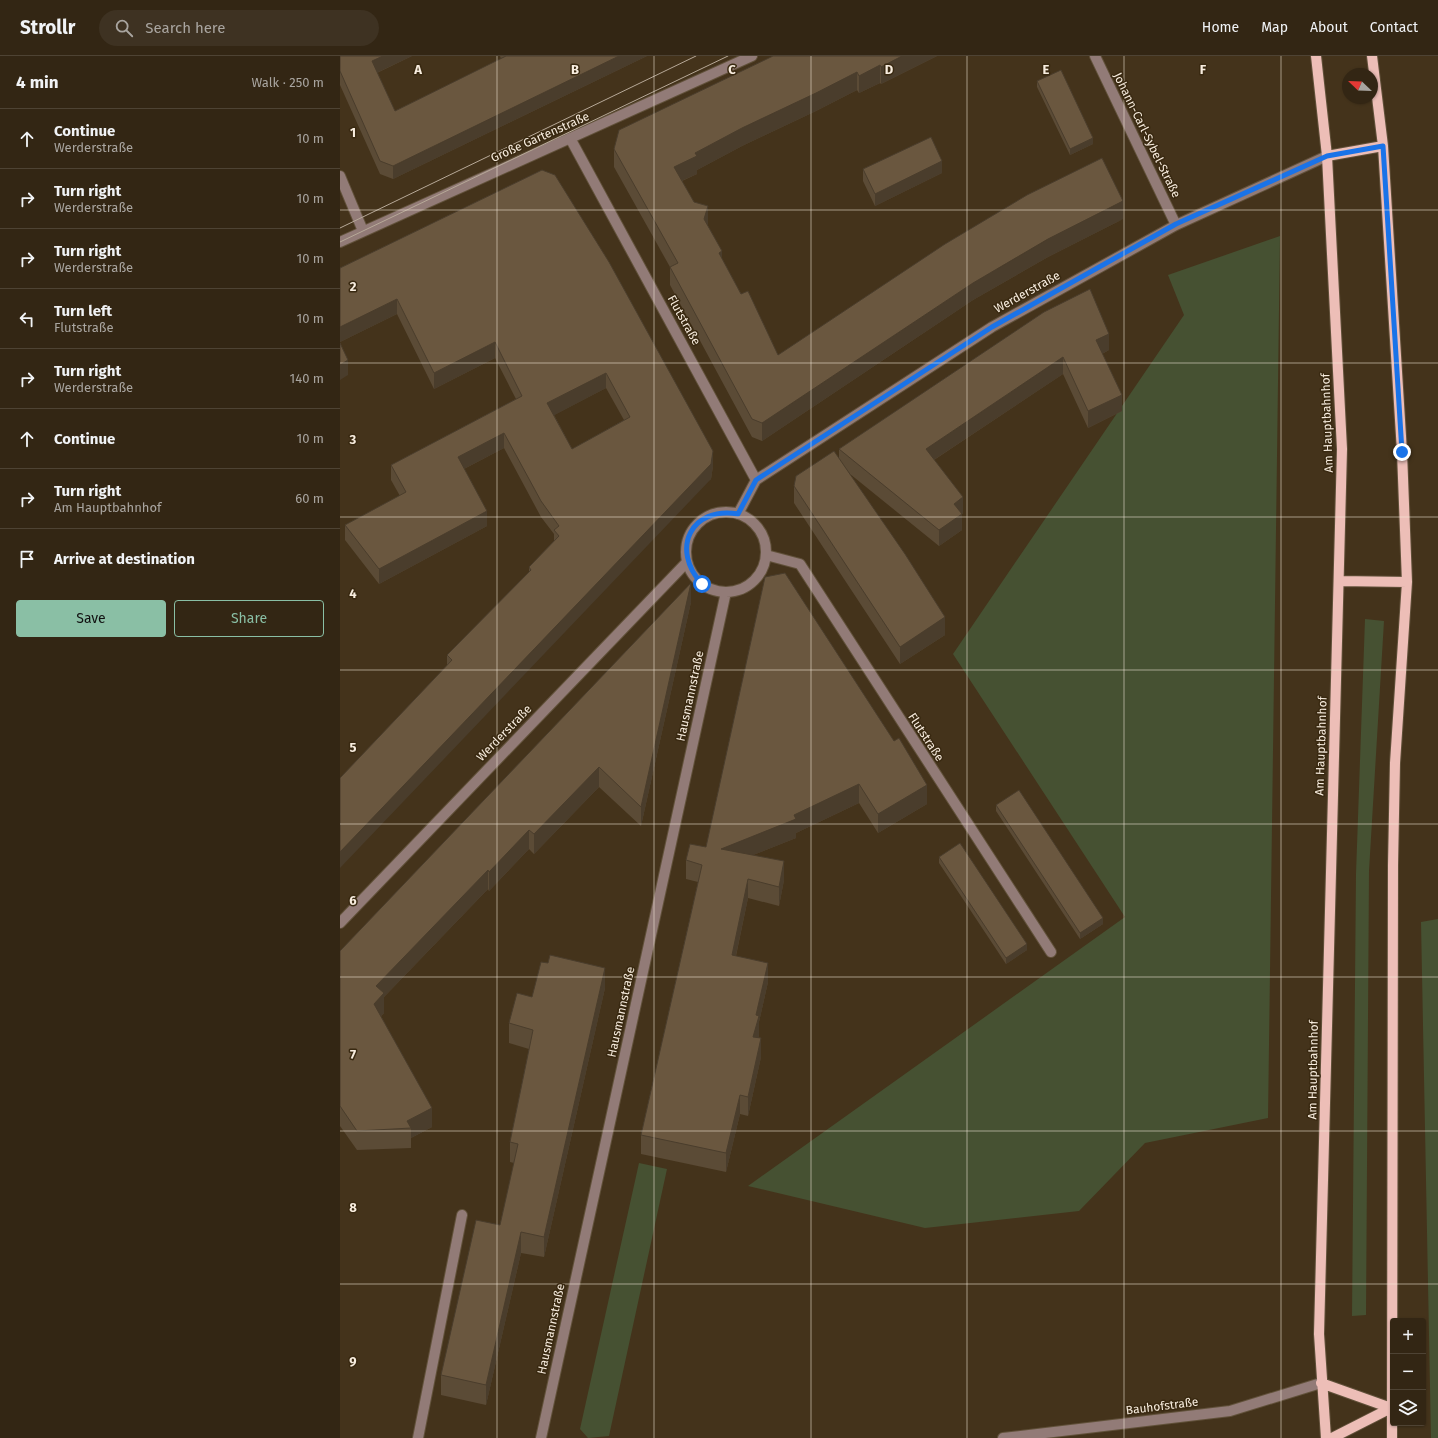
<!DOCTYPE html>
<meta charset="utf-8">
<style>
body{margin:0;font-family:"Fira Sans",sans-serif;background:#3e3222;color:#f1f3f6}
.controls{position:absolute;right:12px;bottom:12px;display:grid;overflow:hidden;border-radius:4px;box-shadow:0 1px 3px #0004}
.controls button{width:36px;height:36px;display:grid;place-items:center;padding:0;border:0;border-bottom:1px solid #4e4334;background:#332614;color:#f1f3f6;font:20px sans-serif}
.compass{position:absolute;left:1002px;top:12px;width:36px;height:36px;border-radius:50%;background:#332614;box-shadow:0 1px 3px #0004;rotate:293deg}
.stop{position:absolute;width:12px;height:12px;margin:-9px;border:3px solid #1a73e8;border-radius:50%;background:#fff}
.stop.end{background:#1a73e8;border-color:#fff;box-shadow:0 1px 4px #0008}
.list{margin:0;padding:0;list-style:none}
h2{display:flex;justify-content:space-between;align-items:center;height:52px;margin:0;padding:0 16px;font-size:17px}
h2 small{font-size:13px;font-weight:400;color:#a9a5a0}
.list li{display:grid;grid-template-columns:26px 1fr auto;gap:12px;align-items:center;box-sizing:border-box;height:60px;padding:0 16px;border-top:1px solid #4e4334}
.list b{display:block;font-size:15px;white-space:nowrap}
.list p{margin:0;font-size:13px;white-space:nowrap;color:#a9a5a0}
.list em{font-size:13px;font-style:normal;color:#a9a5a0}
.actions{display:flex;gap:8px;padding:12px 16px}
.actions a{flex:1;padding:9px 0;border:1px solid #8abfa5;border-radius:4px;text-align:center;font-size:14px;color:#8abfa5}
.actions .main{background:#8abfa5;color:#111}
.icon{flex:none;width:22px;height:22px;fill:none;stroke:currentColor;stroke-width:2;stroke-linecap:round;stroke-linejoin:round}
.map{position:relative;flex:none;width:1098px;height:1382px;overflow:hidden}
header{display:flex;align-items:center;gap:24px;box-sizing:border-box;height:56px;padding:0 20px;background:#332614;border-bottom:1px solid #4e4334}
header strong{font-size:19px}
nav{display:flex;gap:22px;margin-inline-start:auto;font-size:14px}
.search{width:280px;height:36px;background:#3e3222;display:flex;align-items:center;gap:10px;box-sizing:border-box;padding:0 14px;border-radius:22px;color:#a9a5a0;font-size:15px}
main{display:flex}
aside{flex:1;background:#332614}
.map>svg:first-child{display:block}
.green{fill:#465132}
.lines{fill:none;stroke-linecap:round;stroke-linejoin:round}
.minor-casing{stroke:#61513a;stroke-width:12}
.major-casing{stroke:#61513a;stroke-width:12}
.minor{stroke:#927b77;stroke-width:10}
.major{stroke:#edbeb7;stroke-width:10}
.tram{stroke:#b7a998;stroke-width:1}
.wall{fill:#5b4b36;fill-rule:evenodd}
.shaded-wall{fill:#4a3d2c}
.building{fill:#6a573f;stroke:#4a3d2c;fill-rule:evenodd}
.route{stroke:#1a73e8;stroke-width:5}
.grid{fill:none;stroke:#f8eddf;stroke-width:1;stroke-opacity:0.55}
.labels{text-anchor:middle;dominant-baseline:central;stroke-width:3;stroke-linejoin:round;paint-order:stroke}
.street-label{font-size:12px;fill:#f8eddf;stroke:#392911}
.grid-label{font-size:13px;text-anchor:middle;font-weight:bold;fill:#f8eddf;stroke:#392911;stroke-width:3;stroke-linejoin:round;paint-order:stroke}
</style>
<header>
<strong>Strollr</strong>
<div class="search"><svg class="icon" aria-label="search" viewBox="0 0 24 24"><circle cx="10" cy="10" r="6"/><path d="M15 15l6 6"/></svg>Search here</div>
<nav><a>Home</a><a>Map</a><a>About</a><a>Contact</a></nav>
</header>
<main>
<aside>
<h2>4 min<small>Walk · 250 m</small></h2>
<ul class="list">
<li><svg class="icon" aria-label="ahead" viewBox="0 0 24 24"><path d="M12 20V5M6 11l6-6 6 6"/></svg><div><b>Continue</b><p>Werderstraße</p></div><em>10 m</em></li>
<li><svg class="icon" aria-label="right" viewBox="0 0 24 24"><path d="M7 20v-9h11M14 6l5 5-5 5"/></svg><div><b>Turn right</b><p>Werderstraße</p></div><em>10 m</em></li>
<li><svg class="icon" aria-label="right" viewBox="0 0 24 24"><path d="M7 20v-9h11M14 6l5 5-5 5"/></svg><div><b>Turn right</b><p>Werderstraße</p></div><em>10 m</em></li>
<li><svg class="icon" aria-label="left" viewBox="0 0 24 24"><path d="M17 20v-9H6M10 6l-5 5 5 5"/></svg><div><b>Turn left</b><p>Flutstraße</p></div><em>10 m</em></li>
<li><svg class="icon" aria-label="right" viewBox="0 0 24 24"><path d="M7 20v-9h11M14 6l5 5-5 5"/></svg><div><b>Turn right</b><p>Werderstraße</p></div><em>140 m</em></li>
<li><svg class="icon" aria-label="ahead" viewBox="0 0 24 24"><path d="M12 20V5M6 11l6-6 6 6"/></svg><div><b>Continue</b></div><em>10 m</em></li>
<li><svg class="icon" aria-label="right" viewBox="0 0 24 24"><path d="M7 20v-9h11M14 6l5 5-5 5"/></svg><div><b>Turn right</b><p>Am Hauptbahnhof</p></div><em>60 m</em></li>
<li><svg class="icon" aria-label="arrive" viewBox="0 0 24 24"><path d="M6 21V4h12l-3 4 3 4H6"/></svg><div><b>Arrive at destination</b></div></li>
</ul>
<div class="actions"><a class="main">Save</a><a>Share</a></div>
</aside>
<div class="map">
<svg width="1098" height="1382" viewBox="0 0 1098 1382">
<rect width="100%" height="100%" fill="#44331b"/>
<path class="green" d="M940,180l-12,882 -123,25 -66,68 -154,17 -177,-42 377,-269 -172,-263 231,-339 -16,-40z
M1025,563l19,2 -15,250 -3,444 -14,1 4,-442z
M1098,863v519h-7l-10,-516z
M299,1107l28,6 -58,267 -21,2 -8,-9z"/>
<g class="lines">
<g class="minor-casing">
<path id="minor" d="M755,0l81,169
M230,82l186,342 -18,34
M0,120l23,55
M0,186l412,-186
M416,424l236,-153 184,-102 151,-69
M346 496a40 40 0 1 1 80 0a40 40 0 1 1-80 0Z
M426,499l34,9 251,388
M0,867l347,-361
M78,1382l44,-223
M201,1382l185,-846
M663,1382l227,-27 91,-28"/>
</g>
<g class="major-casing">
<path id="major" d="M976,0l11,100 15,293 -23,885 7,104
M1032,0l11,90 19,306 5,130 -12,181 -2,102 -1,573
M987,100l56,-10
M999,525l68,1
M981,1327l70,25
M992,1382l59,-30"/>
</g>
<use href="#minor" class="minor"/>
<use href="#major" class="major"/>
<path class="tram" d="M0,172l356,-172
M0,186l388,-186"/>
</g>
<path class="wall" d="M0,0h72l-35,17 18,38 106,-52 -1,-3h147l-254,123 -13,-5 -40,-89z
M433,0h164l-56,28 -1,-1 -21,10 -2,-3 -41,21 -74,35 -45,24v4l-15,7 12,21 14,21 -1,2 15,34 19,35 37,61 345,-136 -75,38 -75,43 -211,141 -10,-4 -82,-152v-18l-56,-100v-18z
M697,25l56,63 -23,11 -33,-68z
M523,113l79,4 -67,33 -12,-25z
M202,114l171,296 -2,13 -264,187v-11l82,-82v-6l25,-26v-7l-13,-17 -37,-69 -40,21 23,57 -108,58 -34,-44v-15l55,-29 -9,-16v-15l125,-66 -21,-41 -61,31 -37,-75 -57,28v-74zM266,332l18,32 -52,29 -18,-34z
M704,256l65,38 -7,4 20,57 -34,17 -25,-54 -129,86 29,53 -1,1v16l-23,16 -89,-72 95,161 -45,29 -106,-161v-17l45,-28v-9z
M425,521l162,227 -49,29 -19,-30 -63,30v5l-43,17 31,25 -5,26 -31,-8 -12,58 32,26 -9,40v13l-1,3 3,19 -13,59 -8,-2 -14,58 -85,-18v-19l57,-253 -12,-3v-19l20,-13z
M351,546l-50,224 -42,-39 -65,67 -5,-5 -40,42 -1,-2 -104,108v16l-3,3 51,111 -21,11v10l-54,2 -17,-24v-175z
M656,749l107,119 -23,15 -84,-128z
M599,801l88,93 -21,14 -67,-101z
M265,932l-61,269 -23,-4 -35,152 -45,-10v-20l59,-150 14,-62 -4,-1v-20l19,-93 -20,-6v-20l23,-26z"/>
<path class="shaded-wall" d="M43,0h29l-40,19v-14z
M279,0h28l-254,123v-13z
M562,0h35l-56,28v-17z
M540,9v18l-21,10v-17z
M517,16v18l-41,21 -74,35 -45,24v4l-23,10v-17l21,-14 47,-25z
M753,82v6l-23,11v-6z
M602,105v12l-67,33v-12z
M783,145v18l-75,38 -75,43 -211,141v-18l211,-140 75,-44z
M368,150v17l-4,13v-17z
M382,195v18l-3,-16z
M57,243v15l-57,28v-15z
M769,278v16l-13,7v-17z
M155,286v16l-61,31v-16z
M723,301v17l-137,91v-16z
M8,304v15l-8,5v-15z
M266,317v15l-59,31v-16z
M782,339v16l-34,17v-17z
M164,377v15l-46,24v-15z
M373,395v15l-2,13 -371,389v-16z
M623,441v16l-1,1v16l-23,16v-16l15,-26z
M147,455v15l-108,58v-15z
M351,527v19l-50,224v-19z
M605,561v18l-45,29v-17z
M259,711v20l-65,67v-20z
M519,728v19l-63,30v5l-75,30v-19z
M587,729v19l-49,29v-19z
M189,774v19l-40,42v-19z
M444,805v19l-5,26v-19z
M148,814v19l-104,108v16l-10,10v-19l2,-18z
M408,823v19l-16,76v-19z
M763,862v6l-23,15v-6z
M687,888v6l-21,14v-6z
M428,907v19l-9,40v13l-6,21v-19l3,-22z
M265,912v20l-61,269v-20z
M421,982v19l-13,59v-19z
M400,1039v19l-14,58v-19z
M92,1052v19l-21,11v-10l-4,-7z
M181,1176v21l-35,152v-20z"/>
<path class="building" d="M0,0h43l-11,5 23,50 111,-55h113l-226,110 -13,-5 -40,-90z
M433,0h129l-21,11 -1,-2 -21,11 -2,-4 -41,21 -74,35 -47,25 2,3 -23,11 20,35 14,4 -4,13 18,32 -3,2 22,41 7,-3 30,64 167,-111 82,-49 75,-37 21,43 -75,38 -75,44 -211,140 -10,-4 -82,-152 8,-4 -64,-114 5,-19z
M721,14l32,68 -23,11 -33,-68z
M591,81l11,24 -67,33 -12,-25z
M202,114l13,5 54,87 104,189 -2,13 -371,388v-74l112,-118 -5,-5 84,-85 -2,-3 30,-31 -5,-6 5,-4 -18,-25 -37,-68 -46,24 29,54 -108,58 -34,-44 61,-33 -15,-27 131,-69 -27,-54 -61,31 -37,-74 -57,28v-59zM266,317l24,44 -58,32 -25,-46z
M750,233l19,45 -13,6 26,55 -34,16 -25,-54 -137,92 37,48 -9,7 8,10 -23,16 -100,-81 205,-137z
M0,287l8,17 -8,5z
M494,395l71,103 40,63 -45,30 -106,-161 2,-10z
M445,517l109,168 5,-3 28,47 -49,29 -19,-30 -65,31 2,4 -75,30 63,12 -5,26 -31,-8 -16,76 36,8 -12,52 3,1 -6,21 8,1 -13,59 -8,-2 -14,58 -85,-18 61,-270 -16,-5 4,-16 16,3 59,-270z
M351,527l-50,224 -42,-40 -65,67 -5,-4 -40,42 -1,-2 -112,116 8,7 -10,11 58,104 -25,13 4,7 -54,3 -17,-25v-155z
M679,734l84,128 -23,15 -84,-128z
M620,787l67,101 -21,14 -67,-101z
M210,899l55,13 -61,269 -23,-5 -35,153 -45,-10 35,-155 24,5 18,-81 -8,-2 23,-112 -24,-7 8,-30 15,4 9,-35 7,1z"/>
<g class="lines">
<path class="route" d="M362,528c-32,-35 -11,-78 36,-70l18,-34 236,-153 184,-103 151,-68 56,-10 19,306"/>
</g>
<path class="grid" d="M157,0v1382M314,0v1382M471,0v1382M627,0v1382M784,0v1382M941,0v1382M0,154h1098M0,307h1098M0,461h1098M0,614h1098M0,768h1098M0,921h1098M0,1075h1098M0,1228h1098"/>
<g class="labels">
<g class="street-label">
<text transform="translate(807 79) rotate(64)">Johann-Carl-Sybel-Straße</text>
<text transform="translate(200 81) rotate(-24)">Große Gartenstraße</text>
<text transform="translate(687 236) rotate(-29)">Werderstraße</text>
<text transform="translate(344 264) rotate(61)">Flutstraße</text>
<text transform="translate(987 367) rotate(-92)">Am Hauptbahnhof</text>
<text transform="translate(350 640) rotate(-78)">Hausmannstraße</text>
<text transform="translate(164 677) rotate(-46)">Werderstraße</text>
<text transform="translate(586 681) rotate(57)">Flutstraße</text>
<text transform="translate(981 690) rotate(-88)">Am Hauptbahnhof</text>
<text transform="translate(281 956) rotate(-78)">Hausmannstraße</text>
<text transform="translate(973 1014) rotate(-89)">Am Hauptbahnhof</text>
<text transform="translate(211 1273) rotate(-78)">Hausmannstraße</text>
<text transform="translate(822 1350) rotate(-7)">Bauhofstraße</text>
</g>
</g>
<g class="grid-label">
<text x="78" y="18">A</text>
<text x="235" y="18">B</text>
<text x="392" y="18">C</text>
<text x="549" y="18">D</text>
<text x="706" y="18">E</text>
<text x="863" y="18">F</text>
<text x="13" y="81">1</text>
<text x="13" y="235">2</text>
<text x="13" y="388">3</text>
<text x="13" y="542">4</text>
<text x="13" y="696">5</text>
<text x="13" y="849">6</text>
<text x="13" y="1003">7</text>
<text x="13" y="1156">8</text>
<text x="13" y="1310">9</text>
</g>
</svg>
<div class="controls">
<button>+</button>
<button>−</button>
<button><svg class="icon" aria-label="layers" viewBox="0 0 24 24"><path d="M12 4l9 5-9 5-9-5zM3 14l9 5 9-5"/></svg></button>
</div>
<svg class="compass" viewBox="-18 -18 36 36"><path d="M0-13l5 13h-10z" fill="#e53935"/><path d="M0 13l5-13h-10z" fill="#a9a5a0"/></svg>
<div class="stop" style="left:362px;top:528px"></div>
<div class="stop end" style="left:1062px;top:396px"></div>
</div>
</main>
